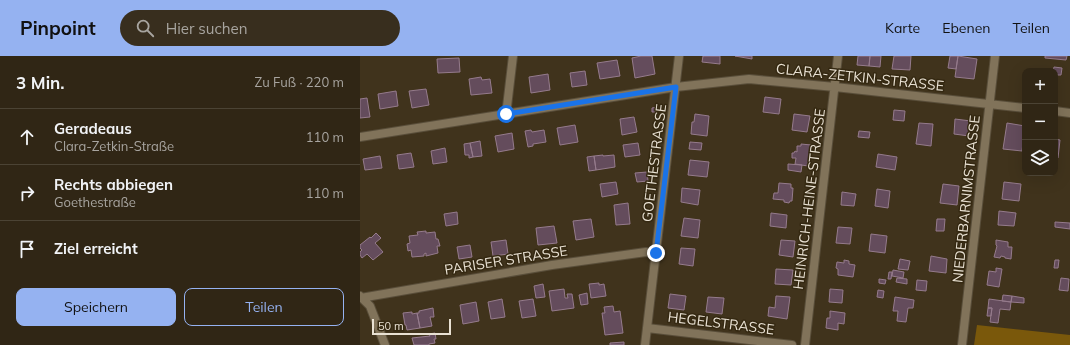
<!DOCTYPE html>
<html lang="de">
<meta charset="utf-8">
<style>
body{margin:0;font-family:Mulish,sans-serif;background:#382e1e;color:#f1f3f6}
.controls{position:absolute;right:12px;top:12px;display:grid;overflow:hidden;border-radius:8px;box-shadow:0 4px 16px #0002}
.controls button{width:36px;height:36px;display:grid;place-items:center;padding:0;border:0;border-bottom:1px solid #4b4334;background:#302615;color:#f1f3f6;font:20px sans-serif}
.scale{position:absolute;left:12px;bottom:10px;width:79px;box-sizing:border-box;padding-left:4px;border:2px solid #e9e1d3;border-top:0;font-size:11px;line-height:14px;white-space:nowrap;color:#e9e1d3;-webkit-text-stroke:3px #352912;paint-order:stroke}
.stop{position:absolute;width:12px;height:12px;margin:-9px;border:3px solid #1a73e8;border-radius:50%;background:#fff}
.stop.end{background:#1a73e8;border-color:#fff;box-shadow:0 1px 4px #0008}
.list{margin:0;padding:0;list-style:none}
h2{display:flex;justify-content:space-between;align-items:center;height:52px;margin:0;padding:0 16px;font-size:17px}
h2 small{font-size:13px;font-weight:400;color:#a8a5a0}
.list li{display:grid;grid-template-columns:26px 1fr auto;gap:12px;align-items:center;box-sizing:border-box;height:56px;padding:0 16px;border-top:1px solid #4b4334}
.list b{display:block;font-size:15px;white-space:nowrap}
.list p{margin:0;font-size:13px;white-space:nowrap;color:#a8a5a0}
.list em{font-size:13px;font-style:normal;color:#a8a5a0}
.actions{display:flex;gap:8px;padding:12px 16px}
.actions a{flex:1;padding:9px 0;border:1px solid #95b2f1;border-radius:8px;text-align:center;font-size:14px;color:#95b2f1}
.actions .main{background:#95b2f1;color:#111}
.icon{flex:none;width:22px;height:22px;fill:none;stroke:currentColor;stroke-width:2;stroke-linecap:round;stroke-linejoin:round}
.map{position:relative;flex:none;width:710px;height:289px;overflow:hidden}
header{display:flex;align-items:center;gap:24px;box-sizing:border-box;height:56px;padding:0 20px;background:#95b2f1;color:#111}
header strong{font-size:19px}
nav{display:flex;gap:22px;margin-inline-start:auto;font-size:14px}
.search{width:280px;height:36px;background:#382e1e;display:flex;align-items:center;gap:10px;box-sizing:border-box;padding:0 14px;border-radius:22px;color:#a8a5a0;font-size:15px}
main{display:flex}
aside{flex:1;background:#302615}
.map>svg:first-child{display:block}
.green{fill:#7a580b}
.building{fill:#644c5c;stroke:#957b8c}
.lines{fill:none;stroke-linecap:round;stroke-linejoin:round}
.minor-casing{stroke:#594e3a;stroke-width:10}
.minor{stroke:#81735a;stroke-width:8}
.route{stroke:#1a73e8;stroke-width:5}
.labels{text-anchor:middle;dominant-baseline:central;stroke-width:3;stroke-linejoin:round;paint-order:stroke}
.street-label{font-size:14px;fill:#e9e1d3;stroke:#352912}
</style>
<header>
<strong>Pinpoint</strong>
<div class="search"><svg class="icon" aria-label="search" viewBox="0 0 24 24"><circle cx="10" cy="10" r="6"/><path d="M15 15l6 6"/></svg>Hier suchen</div>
<nav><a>Karte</a><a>Ebenen</a><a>Teilen</a></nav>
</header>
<main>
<aside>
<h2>3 Min.<small>Zu Fuß · 220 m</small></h2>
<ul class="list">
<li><svg class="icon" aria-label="ahead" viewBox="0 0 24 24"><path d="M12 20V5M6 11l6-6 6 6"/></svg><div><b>Geradeaus</b><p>Clara-Zetkin-Straße</p></div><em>110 m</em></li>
<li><svg class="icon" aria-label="right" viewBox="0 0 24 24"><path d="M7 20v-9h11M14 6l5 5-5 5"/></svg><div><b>Rechts abbiegen</b><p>Goethestraße</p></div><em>110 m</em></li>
<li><svg class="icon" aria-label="arrive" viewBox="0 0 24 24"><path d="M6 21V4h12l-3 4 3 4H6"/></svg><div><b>Ziel erreicht</b></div></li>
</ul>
<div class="actions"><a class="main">Speichern</a><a>Teilen</a></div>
</aside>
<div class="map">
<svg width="710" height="289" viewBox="0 0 710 289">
<rect width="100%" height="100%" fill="#40331c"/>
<path class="green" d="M617,269l93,10v10h-96z"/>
<path class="building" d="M281,0h11l3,18 -20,4 -3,-20z
M343,0h17v8l-18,-2z
M375,0h17v3z
M498,0h12l-1,10 -12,-1z
M510,0h11l-1,11 -11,-1z
M534,0h17l-1,14 -18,-1z
M590,0h8l-2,13 -8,-1z
M598,0l19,3 -3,20 -19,-2z
M685,0h22l-1,4 -21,-2z
M99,2l1,14 -22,1 -1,-14z
M257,4l3,16 -20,3 -3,-16z
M694,11l8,1 -1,7h-6v-4h-2z
M225,15l2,14 -15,2 -2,-14z
M188,18l2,16 -19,3 -2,-16z
M121,21l1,3 8,-1 2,14 -21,2 -2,-16z
M66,33l3,16 -17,3 -3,-17z
M36,35l2,15 -18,3 -2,-15z
M405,41l16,2 -2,15 -16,-2z
M7,42l3,19 -10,1v-19z
M297,51v5h-5v-4z
M534,54l11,1 -1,10 -11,-1z
M335,58l14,2 -2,20 -16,-2 1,-12h2z
M434,58l16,2 -3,16 -15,-2z
M274,61l3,15 -15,3 -2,-16z
M595,63l16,2 -2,15 -15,-2z
M559,67l14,1 -2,22 -15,-2z
M647,67l18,3 -3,25 -19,-2z
M215,69l3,17 -18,3 -3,-17z
M171,74l1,2 12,-2 2,12 -13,2v2l-5,1 -3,-16z
M499,75l11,1 -1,6 -11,-1z
M152,77l2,16 -16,3 -3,-16z
M695,83l5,1 -2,18h-3z
M120,85l2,15 -9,1 -3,-14z
M330,86l12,1 -1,7 -12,-1z
M110,87l3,14 -4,1v-3h-4l-1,-11z
M278,87l2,12 -15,2 -2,-12z
M441,88l10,1 -3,21 -13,-2 1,-6h-4v-5h2l1,-2 2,1v-6h4z
M85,92l2,14 -14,2 -2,-13z
M51,97l3,14 -15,2 -2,-14z
M518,98l19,3 -2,13 -19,-3z
M243,99v1l11,-1 1,12 -19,3 -2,-14z
M20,100l2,12 -17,2 -2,-11z
M234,100l2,14 -7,1 -2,-14z
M330,104l19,2 -2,15 -19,-2z
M428,108l14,1 -1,7 -13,-2z
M287,116l1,9 -11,1 -2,-9z
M256,126l2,12 -16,3 -2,-13z
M644,126l17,2 -2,17 -17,-2z
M419,127l12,1v4h2l-1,13h-2l-1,2 -5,-1v-2l-11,-1 1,-6h4z
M583,128l16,2 -2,19 -17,-2z
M322,132l18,2 -2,15 -17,-3z
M517,133l13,2 -2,17 -13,-2z
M482,136l14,2 -2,12 -13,-1z
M268,147l2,21 -14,1 -2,-20z
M639,155l17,2 -2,13 -16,-1z
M97,156l1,12 -12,2 -2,-12z
M411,157l16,2 -1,13 -16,-2z
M324,162l16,2 -2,18 -17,-2z
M231,163l3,18 -18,3 -3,-19z
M577,163h8l-1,12h-8z
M695,166l15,1v6l-15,-2z
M194,170l3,17 -19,2 -2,-17z
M478,171l14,1 -2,16 -14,-1z
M66,175v2l9,-1 1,7h2l2,7h-3l1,7 -12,3v-3l-2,1v2l-12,1 -1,-7 -3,1 -1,-7 3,-1 -1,-7 9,-1 -1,-3z
M16,177l5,5 -6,5 8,9 -10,8 -6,-6 -5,4 -2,-3v-3l2,-2 -2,-2v-3l10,-8 1,1z
M511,178l16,2 -2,17 -16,-2z
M146,184l2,14 -15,2 -2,-14z
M421,184l14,1 -2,16 -14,-2z
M636,184l12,2v5h4l-1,12 -6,-1v-1l-4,-1 -1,2 -6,-1 3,-11 -1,-1z
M110,189l2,12 -13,2 -2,-12z
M321,192l14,1 -2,17 -14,-2z
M571,200l16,3 -1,14 -17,-2z
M540,203l10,2 -2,9 -10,-1z
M484,204l5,1v3l6,1 -2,12 -15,-2v-6l-2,-1 1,-6 7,1z
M695,204h4l-1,8h-4z
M636,212l6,1 -3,18 -12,-2 2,-14 7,1z
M416,213l17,1 -2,15 -16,-1z
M533,214l11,2 -1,6 -11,-2z
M529,216h3l-1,7h-3z
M537,222l10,1v5l-11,-2z
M701,222l8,1 -1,12 -9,-1z
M519,223l7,1 -1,4 -6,-1z
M557,224l10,1 -1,10 -10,-1z
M239,227v2l5,-1 2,12 -15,2 -2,-14z
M183,228l2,13 -9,1 -2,-12z
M204,233l1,9h3l-1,-4h5l2,14 -22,3 -3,-20z
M470,233l13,1 -1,13 -13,-1z
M518,234l6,1 -1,7 -6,-1z
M227,237l1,11 -7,1 -2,-10z
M310,238l16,2 -2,14 -16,-2z
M643,239l9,1 -1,6 -9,-1z
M416,240l14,1 -3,22 -19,-3 1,-9 6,1z
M652,240l12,2v5l-13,-1z
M348,241l16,1 -2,16 -16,-2z
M535,241l19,3 -1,8h-5l-2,14 -9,-1 1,-10h-5z
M142,243l3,18 -14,2 -3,-17z
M173,243l3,17 -14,2 -3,-17z
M629,243l22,3 -1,8 -10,-1 -2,14 -8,-1 2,-14h-4z
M116,246l3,19 -16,3 -3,-19z
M253,250l1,6 6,-1 3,22 -18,2 -3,-22h3l-1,-6z
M73,252l1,9h-4l2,9 -12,2 -3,-15h2v-2z
M628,252h4l-1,8h-4z
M470,255l15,2 -1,11 -6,-1v7l-12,-2 1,-10h3z
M52,256v2l5,-1 3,15 -13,2 -1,-5h-1l-2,-12z
M75,277l1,6h-2l1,4 -6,1v1h-15l-2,-7 18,-2 -1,-2z
M264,286v3h-14v-2z"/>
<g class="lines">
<g class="minor-casing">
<path id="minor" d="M695,55l15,2
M146,59l7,-59
M0,81l316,-50 73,-8 86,8 190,21
M0,240l10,10 15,39
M0,242l192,-33 94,-13 10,1
M287,272l145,17
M285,289l34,-289
M445,289l33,-289
M602,289l33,-289"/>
</g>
<use href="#minor" class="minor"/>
</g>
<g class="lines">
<path class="route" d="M146,58l170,-27 -20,166"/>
</g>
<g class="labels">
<g class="street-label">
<text transform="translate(500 21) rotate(6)">CLARA-ZETKIN-STRASSE</text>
<text transform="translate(294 107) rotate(-83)">GOETHESTRASSE</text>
<text transform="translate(449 143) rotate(-83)">HEINRICH-HEINE-STRASSE</text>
<text transform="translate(606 143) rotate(-84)">NIEDERBARNIMSTRASSE</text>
<text transform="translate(146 204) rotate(-9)">PARISER STRASSE</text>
<text transform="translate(361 267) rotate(7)">HEGELSTRASSE</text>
</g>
</g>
</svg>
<div class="controls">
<button>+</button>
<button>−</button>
<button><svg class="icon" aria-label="layers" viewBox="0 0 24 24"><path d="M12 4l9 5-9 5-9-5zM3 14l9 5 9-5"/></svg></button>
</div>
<div class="scale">50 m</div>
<div class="stop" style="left:146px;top:58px"></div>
<div class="stop end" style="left:296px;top:197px"></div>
</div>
</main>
